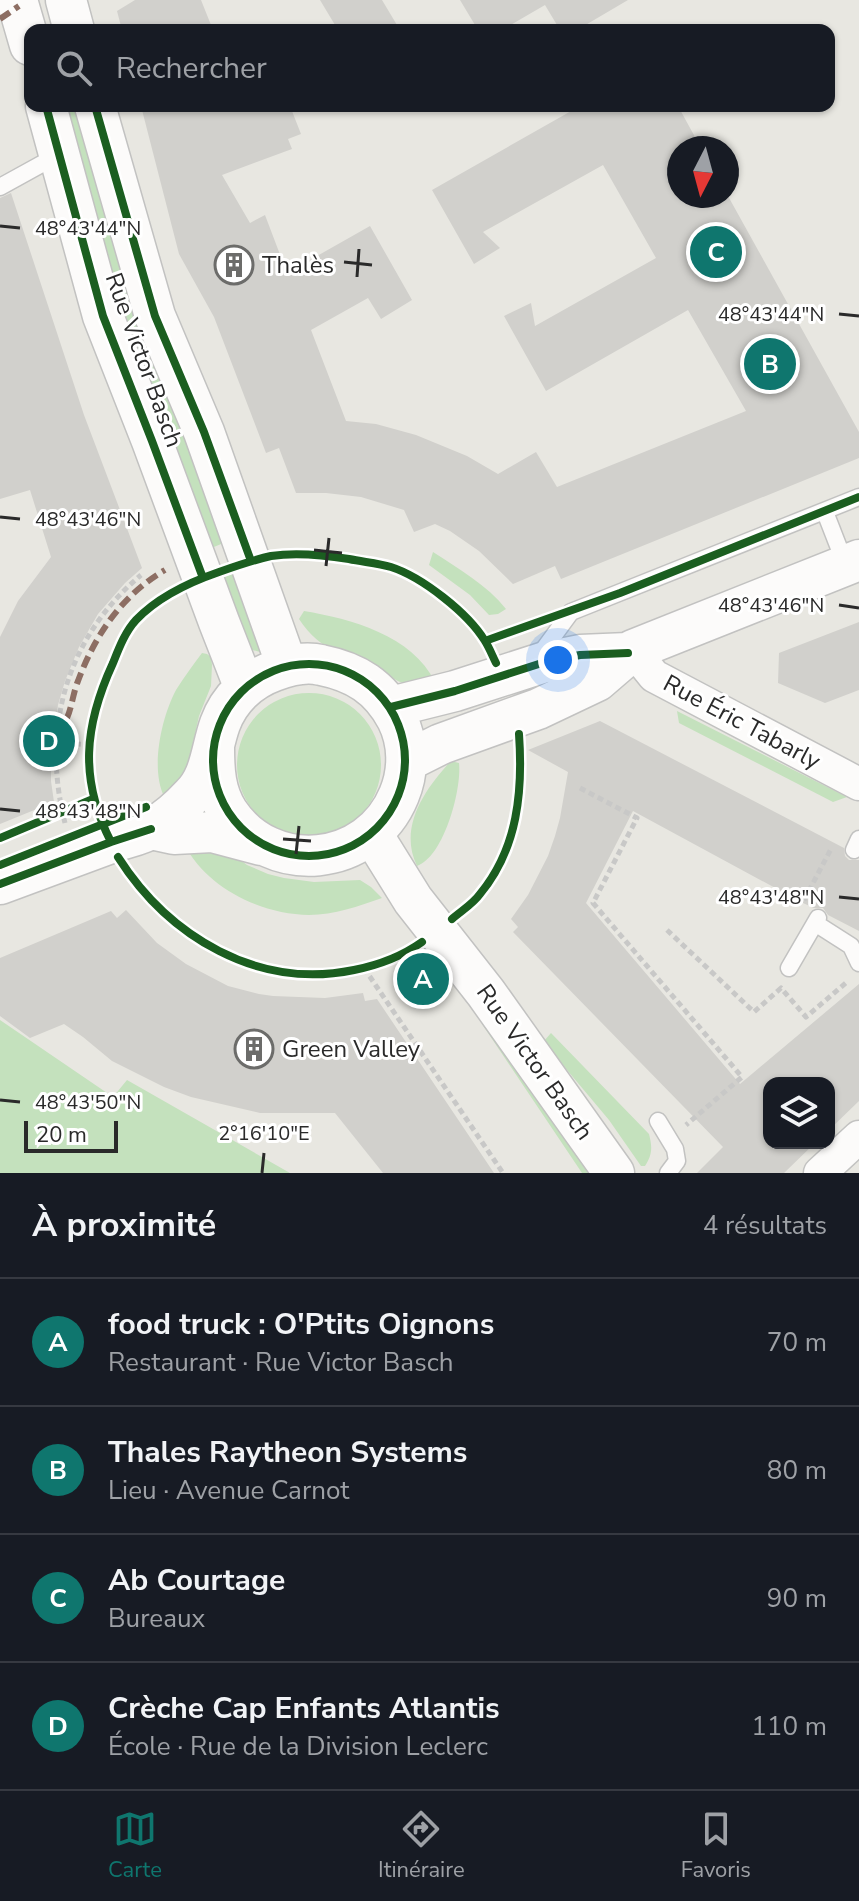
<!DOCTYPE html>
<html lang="fr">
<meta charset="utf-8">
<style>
body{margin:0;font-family:"Nunito Sans",sans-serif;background:#20242c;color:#f1f3f6}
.controls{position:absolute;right:24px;bottom:24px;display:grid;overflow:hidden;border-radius:16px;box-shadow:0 2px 6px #0004}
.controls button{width:72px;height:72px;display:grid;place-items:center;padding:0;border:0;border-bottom:2px solid #363941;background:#171b24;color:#f1f3f6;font:40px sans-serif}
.compass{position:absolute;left:667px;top:136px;width:72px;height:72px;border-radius:50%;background:#171b24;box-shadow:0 2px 6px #0004;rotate:186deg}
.scale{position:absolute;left:24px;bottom:20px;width:94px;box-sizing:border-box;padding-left:8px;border:4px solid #2a2a2a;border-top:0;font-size:22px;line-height:28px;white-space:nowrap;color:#2a2a2a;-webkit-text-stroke:6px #fff;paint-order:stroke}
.you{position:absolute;left:558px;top:660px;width:28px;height:28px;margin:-20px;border:6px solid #fff;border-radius:50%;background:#1a73e8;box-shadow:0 0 0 12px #1a73e833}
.badge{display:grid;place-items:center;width:52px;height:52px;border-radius:50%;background:#0f766e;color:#fff;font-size:26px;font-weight:700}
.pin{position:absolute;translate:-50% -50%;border:4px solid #fff;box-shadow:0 2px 8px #0006}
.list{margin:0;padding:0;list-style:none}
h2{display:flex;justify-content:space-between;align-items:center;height:104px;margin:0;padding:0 32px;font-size:34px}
h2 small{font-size:26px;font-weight:400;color:#9ea1a6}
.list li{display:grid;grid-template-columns:52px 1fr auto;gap:24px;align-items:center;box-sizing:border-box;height:128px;padding:0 32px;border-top:2px solid #363941}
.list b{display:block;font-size:30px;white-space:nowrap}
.list p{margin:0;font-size:26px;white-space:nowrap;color:#9ea1a6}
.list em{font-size:26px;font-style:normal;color:#9ea1a6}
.icon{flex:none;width:44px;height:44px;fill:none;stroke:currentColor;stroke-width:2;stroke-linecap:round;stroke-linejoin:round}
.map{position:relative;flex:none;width:859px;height:1173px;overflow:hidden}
.search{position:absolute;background:#171b24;box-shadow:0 2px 6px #0004;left:24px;right:24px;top:24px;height:88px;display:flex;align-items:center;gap:20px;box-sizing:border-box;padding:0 28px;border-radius:16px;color:#9ea1a6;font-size:30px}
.sheet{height:616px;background:#171b24}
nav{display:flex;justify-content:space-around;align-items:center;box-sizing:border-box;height:112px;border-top:2px solid #363941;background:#171b24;font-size:22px;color:#9ea1a6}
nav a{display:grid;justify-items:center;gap:4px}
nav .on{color:#0f766e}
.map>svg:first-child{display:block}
.green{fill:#c4e1bd}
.building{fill:#d1d0cc}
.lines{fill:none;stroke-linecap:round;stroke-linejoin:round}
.service-casing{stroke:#c2c2c1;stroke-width:19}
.minor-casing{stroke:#c2c2c1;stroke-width:35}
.tertiary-casing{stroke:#c2c2c1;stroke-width:43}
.path{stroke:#c8c8c7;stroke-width:5;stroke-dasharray:6 4;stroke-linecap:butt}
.service{stroke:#fcfbfa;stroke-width:16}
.minor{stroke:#fcfbfa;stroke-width:32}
.tertiary{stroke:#fcfbfa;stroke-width:40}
.quiet{stroke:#8d6e63;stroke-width:6;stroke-dasharray:12 6;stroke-linecap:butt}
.cycleway-casing{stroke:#fff;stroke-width:13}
.cycleway{stroke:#1b5e20;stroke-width:8}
.ticks{fill:none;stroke:#2a2a2a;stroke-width:3}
.labels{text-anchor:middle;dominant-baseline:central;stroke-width:6;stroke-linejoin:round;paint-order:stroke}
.poi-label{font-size:24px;fill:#2a2a2a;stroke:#fff;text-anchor:start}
.street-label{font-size:24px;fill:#2a2a2a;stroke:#fff}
.ticks-label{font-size:20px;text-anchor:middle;fill:#2a2a2a;stroke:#fff;stroke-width:6;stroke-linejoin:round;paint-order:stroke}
</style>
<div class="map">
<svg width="859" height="1173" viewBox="0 0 859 1173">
<rect width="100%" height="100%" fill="#e8e7e1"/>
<path class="green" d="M63,106h18l145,436 -17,7 -81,-214z
M433,552c26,17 54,33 73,57l-8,5 -9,1 -19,-20 -41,-30z
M238,571l31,73 -9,8 -11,-3 -29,-70z
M304,611c47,8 108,24 131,71 -6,1 -13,4 -19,4 -14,-1 -23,-8 -34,-14 -33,-16 -62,-20 -83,-53z
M202,653l5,1 4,3 1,8 -1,21 -12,30 -11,50 -5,12 -19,18c-14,-28 -2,-80 12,-106 8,-13 17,-25 26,-37z
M237 765a72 72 0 1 1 144 0a72 72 0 1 1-144 0Z
M677,711l170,86 -14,5 -154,-79z
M451,761l8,2c3,26 -15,94 -42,103 -19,-39 8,-77 34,-105z
M184,844l43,6 20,15 21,9 16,4 30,4 46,-2 11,7 11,11c-23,8 -48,17 -73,17 -49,-1 -102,-27 -125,-71z
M486,1017l106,156h-10l-100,-149z
M0,1020l113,77 14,-17 163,93h-290z
M551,1033l98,101c3,12 4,20 -4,32h-4l-32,-46 -63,-75 -2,-4z"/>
<path class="building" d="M135,0h66l12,30h-91l-5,-19z
M320,0h62l18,30h-62z
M460,0h168l-51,30h-17l-15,-25 -43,25h-24z
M141,106h149l11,28 -13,5 4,10 -70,26 28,48 15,-8 22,58 83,-47 42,74 -31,19 -13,-21 -57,32 35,91 30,3 40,11 51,21 31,18 38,-22 21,35 189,-76 -58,-101 -142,81 -42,-75 27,-13 4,23 121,-68 -53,-93 -120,67 17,16 -26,16 -42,-74 148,-84h98l23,42h-22v48h49l131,236v26l-298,121 -6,-13 -42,18 -34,-33 -29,-20 -15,-7 -21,8 -10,-22 -43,-13 -35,-4h-30l-17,-45 -13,5 -52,-136 -35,-63z
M11,193l73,222 58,153 -17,15 -27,31 -19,33 -14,34 -7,24 -7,55v21l3,21 -54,22v-187l18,-36 33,-44 -21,-67 -30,9v-301z
M859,622v68l-34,13 -47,-20 1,-30z
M600,721l244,127 1,8 4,4h10v71l-31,-16 -5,-7h-9l-11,-5 -170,-92 -47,92 154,181 119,-100v117l-30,29v-47h-60v60h46l-31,30h-87l26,-26 -210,-215 5,-5 -7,-8 17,-24 20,-39 7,-20 5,-18 8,-46 -40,-22z
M126,910l31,33 29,21 42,22 31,8 14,2 52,2 38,-5 2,8 12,-2 117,174h-111l-48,-60h-75l-69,-16 -27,-10 -52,-26 -29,-24 -19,-13 -34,14 -30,-22v-58l111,-47 6,7z"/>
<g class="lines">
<g class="service-casing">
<path id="service" d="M0,187l58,-32
M825,512l21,54
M538,657l33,-45 288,-115
M854,850l5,-11
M815,923l36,23 8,17
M789,968l29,-50
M658,1121l17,28 2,12 -9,12"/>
</g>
<g class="minor-casing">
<path id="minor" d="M633,650l21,26 205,108
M820,1173l39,-36"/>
</g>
<g class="tertiary-casing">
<path id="tertiary" d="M17,0l13,45
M66,0l8,30
M46,106l57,210 49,125 67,181 25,64
M95,106l60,210 49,116 83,234
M391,707l64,-16 90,-29 35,-7 48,-2
M407,761l34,-17 97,-35 59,-28 36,-31 226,-90
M151,829l23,5 38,-2 49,13
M372,834l41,66 73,93 128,180
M0,884c36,-13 72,-27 108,-40 14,-6 33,-8 46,-17 13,-8 26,-19 37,-31 20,-19 20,-47 29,-72 9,-25 29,-44 54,-53 16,-6 31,-10 47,-6 35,7 59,22 76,54 12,24 12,52 2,76 -30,73 -128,82 -171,17 -13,-20 -14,-42 -14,-64"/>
</g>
<path class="path" d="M55,742l34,3
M580,788l57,30 -44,85 149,174 -56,48
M65,823c-24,-94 1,-185 76,-248
M804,900l27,-51
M667,930l87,82 27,-24 25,29 41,-35
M364,968l139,205"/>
<use href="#service" class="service"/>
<use href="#minor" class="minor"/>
<use href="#tertiary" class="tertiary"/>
<path class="quiet" d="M0,19l19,-13
M56,733c4,-4 9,-10 11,-15 5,-11 6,-25 11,-37 17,-46 44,-86 87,-111"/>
<g class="cycleway-casing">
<path id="cycleway" d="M46,106l57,210 49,125 51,137
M95,106l60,210 49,116 47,129
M485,641l135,-48 239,-96
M213 760a96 96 0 1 1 192 0a96 96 0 1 1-192 0Z
M391,707l64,-16 90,-29 35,-7 48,-2
M0,838l93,-39
M111,842c-32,-63 -27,-116 2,-179 6,-15 12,-31 23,-43 21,-22 54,-38 83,-48 17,-6 34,-12 52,-16 26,-4 53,-1 78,3 14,3 29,4 42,8 31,10 77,46 94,74 4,6 7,14 11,22
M118,857c51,80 140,133 236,113 25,-5 47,-13 68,-28
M0,865l146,-58
M0,884l111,-42 40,-13
M452,919c9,-8 21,-15 28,-25 38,-46 43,-103 39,-160"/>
</g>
<use href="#cycleway" class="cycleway"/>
</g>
<path class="ticks" d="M0,226l20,2M344,262l28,3M357,277l2,-28M839,314l20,2M0,517l20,2M314,550l28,3M326,566l3,-28M839,605l20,3M0,809l20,2M283,839l28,2M296,854l3,-28M839,897l20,2M0,1100l20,2M262,1173l2,-20"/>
<defs>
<g id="building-ring" transform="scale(2)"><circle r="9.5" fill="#fff" stroke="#6c6c6a" stroke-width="1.5"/><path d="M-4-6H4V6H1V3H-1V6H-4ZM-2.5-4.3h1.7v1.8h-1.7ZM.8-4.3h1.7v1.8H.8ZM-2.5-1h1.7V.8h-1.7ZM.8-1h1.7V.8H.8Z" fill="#6c6c6a"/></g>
</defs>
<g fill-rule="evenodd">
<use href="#building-ring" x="234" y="265"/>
<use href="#building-ring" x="254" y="1049"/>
</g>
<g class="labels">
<g class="poi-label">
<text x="262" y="265">Thalès</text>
<text x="282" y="1049">Green Valley</text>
</g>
<g class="street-label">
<text transform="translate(144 360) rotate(70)">Rue Victor Basch</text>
<text transform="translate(742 722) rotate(28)">Rue Éric Tabarly</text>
<text transform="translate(535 1062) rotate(55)">Rue Victor Basch</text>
</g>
</g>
<g class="ticks-label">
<text x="88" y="235">48°43'44"N</text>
<text x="771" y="321">48°43'44"N</text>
<text x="88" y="526">48°43'46"N</text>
<text x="771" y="612">48°43'46"N</text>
<text x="88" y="818">48°43'48"N</text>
<text x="771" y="904">48°43'48"N</text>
<text x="88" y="1109">48°43'50"N</text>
<text x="264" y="1140">2°16'10"E</text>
</g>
</svg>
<div class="controls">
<button><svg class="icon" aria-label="layers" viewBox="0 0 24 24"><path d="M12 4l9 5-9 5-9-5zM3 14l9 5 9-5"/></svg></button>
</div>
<svg class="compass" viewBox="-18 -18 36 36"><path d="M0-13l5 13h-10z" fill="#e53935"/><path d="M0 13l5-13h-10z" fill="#9ea1a6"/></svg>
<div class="scale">20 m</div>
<div class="you"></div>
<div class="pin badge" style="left:423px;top:979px">A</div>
<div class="pin badge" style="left:770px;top:364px">B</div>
<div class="pin badge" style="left:716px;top:252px">C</div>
<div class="pin badge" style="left:49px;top:741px">D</div>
<div class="search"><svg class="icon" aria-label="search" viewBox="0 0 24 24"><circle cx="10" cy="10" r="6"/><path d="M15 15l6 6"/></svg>Rechercher</div>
</div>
<section class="sheet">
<h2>À proximité<small>4 résultats</small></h2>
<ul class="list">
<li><span class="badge">A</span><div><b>food truck : O'Ptits Oignons</b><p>Restaurant · Rue Victor Basch</p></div><em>70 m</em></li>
<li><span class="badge">B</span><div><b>Thales Raytheon Systems</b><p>Lieu · Avenue Carnot</p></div><em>80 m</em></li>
<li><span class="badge">C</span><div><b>Ab Courtage</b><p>Bureaux</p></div><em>90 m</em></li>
<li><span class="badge">D</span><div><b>Crèche Cap Enfants Atlantis</b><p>École · Rue de la Division Leclerc</p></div><em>110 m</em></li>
</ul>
</section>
<nav>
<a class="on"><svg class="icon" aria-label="map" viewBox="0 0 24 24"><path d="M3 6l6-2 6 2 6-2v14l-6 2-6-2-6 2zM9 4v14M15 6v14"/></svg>Carte</a>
<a><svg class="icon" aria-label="directions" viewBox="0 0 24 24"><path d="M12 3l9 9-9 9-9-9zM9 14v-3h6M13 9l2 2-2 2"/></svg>Itinéraire</a>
<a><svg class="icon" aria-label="saved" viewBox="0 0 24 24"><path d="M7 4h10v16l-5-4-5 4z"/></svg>Favoris</a>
</nav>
